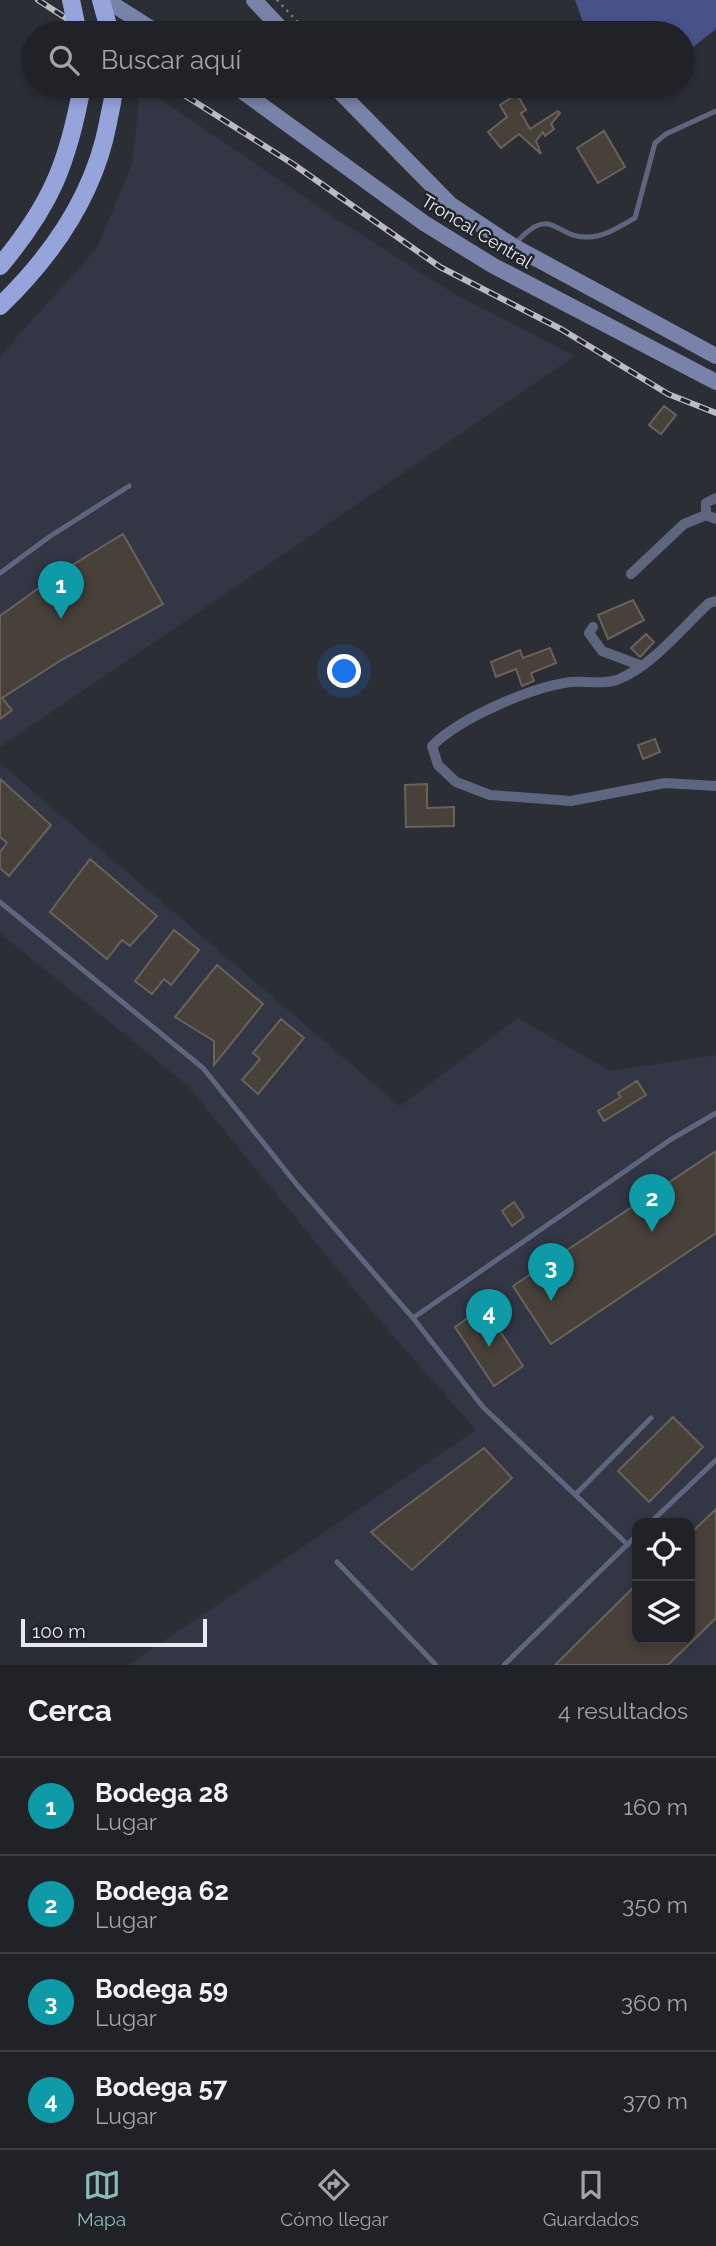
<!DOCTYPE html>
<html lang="es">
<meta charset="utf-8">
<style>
body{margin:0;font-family:Raleway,sans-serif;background:#2d2f34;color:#f1f3f6}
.controls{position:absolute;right:21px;bottom:21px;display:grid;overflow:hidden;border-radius:14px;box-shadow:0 4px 10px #0003}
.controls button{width:63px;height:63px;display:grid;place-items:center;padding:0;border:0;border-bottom:2px solid #3e3f45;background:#212228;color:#f1f3f6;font:35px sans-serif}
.scale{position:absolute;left:21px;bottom:18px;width:186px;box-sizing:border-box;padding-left:7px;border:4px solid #e8e9ef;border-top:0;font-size:19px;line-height:24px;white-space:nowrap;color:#e8e9ef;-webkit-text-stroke:5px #22242c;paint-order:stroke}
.you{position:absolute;left:345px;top:672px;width:24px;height:24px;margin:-18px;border:5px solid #fff;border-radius:50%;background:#1a73e8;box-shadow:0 0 0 10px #1a73e833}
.badge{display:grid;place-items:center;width:46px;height:46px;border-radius:50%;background:#8bbbb9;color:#fff;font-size:23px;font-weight:700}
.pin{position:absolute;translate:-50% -58px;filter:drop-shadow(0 2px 4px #0008)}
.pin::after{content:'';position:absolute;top:37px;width:24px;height:21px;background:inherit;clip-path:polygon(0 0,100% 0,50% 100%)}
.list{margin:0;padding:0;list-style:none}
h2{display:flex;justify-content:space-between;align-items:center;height:91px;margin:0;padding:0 28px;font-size:30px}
h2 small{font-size:23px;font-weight:400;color:#a2a4a8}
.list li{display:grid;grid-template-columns:46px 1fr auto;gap:21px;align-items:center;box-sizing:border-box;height:98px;padding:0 28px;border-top:2px solid #3e3f45}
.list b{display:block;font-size:26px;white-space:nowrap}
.list p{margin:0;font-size:23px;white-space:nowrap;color:#a2a4a8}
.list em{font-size:23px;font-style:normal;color:#a2a4a8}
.icon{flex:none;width:38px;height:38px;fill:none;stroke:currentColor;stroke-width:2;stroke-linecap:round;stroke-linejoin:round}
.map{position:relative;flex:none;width:716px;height:1665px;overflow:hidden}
.search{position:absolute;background:#212228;box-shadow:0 4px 10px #0003;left:21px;right:21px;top:21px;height:77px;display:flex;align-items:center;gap:18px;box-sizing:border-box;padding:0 24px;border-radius:38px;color:#a2a4a8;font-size:26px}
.sheet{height:483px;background:#212228}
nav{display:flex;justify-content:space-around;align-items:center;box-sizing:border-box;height:98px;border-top:2px solid #3e3f45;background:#212228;font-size:19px;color:#a2a4a8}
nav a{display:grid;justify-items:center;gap:4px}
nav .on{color:#8bbbb9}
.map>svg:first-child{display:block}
.built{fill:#333745;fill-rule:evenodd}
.forest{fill:#465288}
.building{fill:#47413a;stroke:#68625a;stroke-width:2}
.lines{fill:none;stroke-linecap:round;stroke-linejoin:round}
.path{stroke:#83858c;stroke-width:2.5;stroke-dasharray:2 5;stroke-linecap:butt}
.service{stroke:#5e657e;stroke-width:5}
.minor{stroke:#5e657e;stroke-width:10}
.secondary{stroke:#7983aa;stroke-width:16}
.trunk{stroke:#96a4dc;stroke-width:18}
.rail-casing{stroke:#bbbcc2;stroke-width:6}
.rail{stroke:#22242c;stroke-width:3.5;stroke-dasharray:10;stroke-linecap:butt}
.trunk-bridge{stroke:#96a4dc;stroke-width:18}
.labels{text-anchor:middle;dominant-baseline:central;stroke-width:5;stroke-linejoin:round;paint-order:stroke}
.street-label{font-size:18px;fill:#e8e9ef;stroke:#22242c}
</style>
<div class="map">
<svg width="716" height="1665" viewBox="0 0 716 1665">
<rect width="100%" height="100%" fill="#2c2e36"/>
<path class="built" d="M141,86l194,132 118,75 122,63 -575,391v-391l97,-108 35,-84z
M0,763l400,343 118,-88 92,53 106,-16v610h-588l348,-235 -101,-115 -187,-229 -188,-153zM637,1523h53v116h-53z"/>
<path class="forest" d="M575,0h141v29l-33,26v-22h-96z"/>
<path class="building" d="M517,94l9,16 -5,3 9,16 28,-18 2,2 -9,11 3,5 -9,7 -2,-4 -7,9 5,13 -22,-20 -18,14 -13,-16 19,-15 -7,-12z
M604,131l21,36 -27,16 -21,-35z
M664,406l12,9 -15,19 -12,-9z
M123,534l40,70 -100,55 -61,39 10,12 -12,9v-103l61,-44z
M633,600l11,20 -36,19 -10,-24z
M646,634l8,8 -14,15 -9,-9z
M550,648l6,15 -25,10 3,8 -12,5 -6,-17 -20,8 -5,-15 29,-12 3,8z
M655,739l5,13 -17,7 -5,-14z
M0,779l51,46 -42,51 -9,-8v-16l7,-9 -7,-6z
M427,784v24l27,-1v19l-48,1 -1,-42z
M90,859l67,57 -27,30 -8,-6 -15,19 -57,-47z
M174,930l25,20 -28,35 -7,-6 -12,15 -17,-13z
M217,965l46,39 -49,61v-24l-39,-24z
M281,1019l23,19 -46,56 -16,-14 18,-21 -7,-6z
M637,1081l9,14 -42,26 -6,-10 23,-14 -3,-4z
M716,1151v82l-165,111 -38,-58z
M514,1202l10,15 -12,9 -10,-15z
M484,1307l39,59 -29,20 -39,-59z
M673,1417l30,30 -54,55 -31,-31z
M484,1448l28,30 -100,92 -41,-38z
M716,1509v109l-48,47h-113l82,-81v55h53v-105z"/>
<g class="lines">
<path class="path" d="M277,0l31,33"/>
<path class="service" d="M515,244c37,-42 40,-5 73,-7 16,0 33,-11 47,-19l20,-75 11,-9 50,-23
M0,573l49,-36 80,-51
M0,902l203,166 95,118 115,132 70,89 145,138
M413,1318l257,-178 46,-27
M576,1494l75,-76
M650,1523l66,-63
M337,1562l99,103
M504,1665l133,-130"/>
<path class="minor" d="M716,498l-10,5v12l10,4
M631,574l53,-50 22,-9
M716,601l-7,2c-27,25 -56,62 -90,76 -13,6 -33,2 -48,3 -40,5 -111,36 -139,64l6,19 18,17 34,13 81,6 94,-18 51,3
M593,627l-4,6 13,18 40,15"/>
<path class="secondary" d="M106,0l52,33
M254,0l31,33
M235,86l189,137 68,42 224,117
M334,86l117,119 62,41 203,110"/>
<path class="trunk" d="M101,0l9,33
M0,266c51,-61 68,-103 82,-180
M0,306c53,-51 94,-110 108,-183 2,-12 6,-25 6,-37"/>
<g class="rail-casing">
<path id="rail" d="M38,0l51,33
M170,86l123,78 147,103 121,62 107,65 48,19"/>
</g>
<use href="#rail" class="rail"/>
<path class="trunk-bridge" d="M71,0l7,33"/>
</g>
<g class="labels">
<g class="street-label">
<text transform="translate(477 231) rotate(31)">Troncal Central</text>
</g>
</g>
</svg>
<div class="controls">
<button><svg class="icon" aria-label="locate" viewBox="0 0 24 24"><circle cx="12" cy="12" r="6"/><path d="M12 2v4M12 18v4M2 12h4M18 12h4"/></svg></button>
<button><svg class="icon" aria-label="layers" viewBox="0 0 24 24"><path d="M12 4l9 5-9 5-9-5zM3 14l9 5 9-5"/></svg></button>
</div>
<div class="scale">100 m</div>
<div class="you"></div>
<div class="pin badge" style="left:61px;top:619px;background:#0f9aa8">1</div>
<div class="pin badge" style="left:652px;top:1232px;background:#0f9aa8">2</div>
<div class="pin badge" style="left:551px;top:1301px;background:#0f9aa8">3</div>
<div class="pin badge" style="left:489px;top:1347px;background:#0f9aa8">4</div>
<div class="search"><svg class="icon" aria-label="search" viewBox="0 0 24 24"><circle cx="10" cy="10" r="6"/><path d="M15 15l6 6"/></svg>Buscar aquí</div>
</div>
<section class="sheet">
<h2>Cerca<small>4 resultados</small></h2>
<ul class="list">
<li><span class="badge" style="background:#0f9aa8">1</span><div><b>Bodega 28</b><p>Lugar</p></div><em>160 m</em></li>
<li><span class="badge" style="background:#0f9aa8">2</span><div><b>Bodega 62</b><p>Lugar</p></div><em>350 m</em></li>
<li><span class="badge" style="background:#0f9aa8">3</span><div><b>Bodega 59</b><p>Lugar</p></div><em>360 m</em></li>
<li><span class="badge" style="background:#0f9aa8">4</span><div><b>Bodega 57</b><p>Lugar</p></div><em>370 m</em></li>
</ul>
</section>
<nav>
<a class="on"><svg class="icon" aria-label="map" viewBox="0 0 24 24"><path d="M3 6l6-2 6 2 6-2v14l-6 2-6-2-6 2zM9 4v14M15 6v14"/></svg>Mapa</a>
<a><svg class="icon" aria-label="directions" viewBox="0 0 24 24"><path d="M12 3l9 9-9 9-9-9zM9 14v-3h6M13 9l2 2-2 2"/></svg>Cómo llegar</a>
<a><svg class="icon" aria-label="saved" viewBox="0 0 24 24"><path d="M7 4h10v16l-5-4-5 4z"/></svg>Guardados</a>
</nav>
